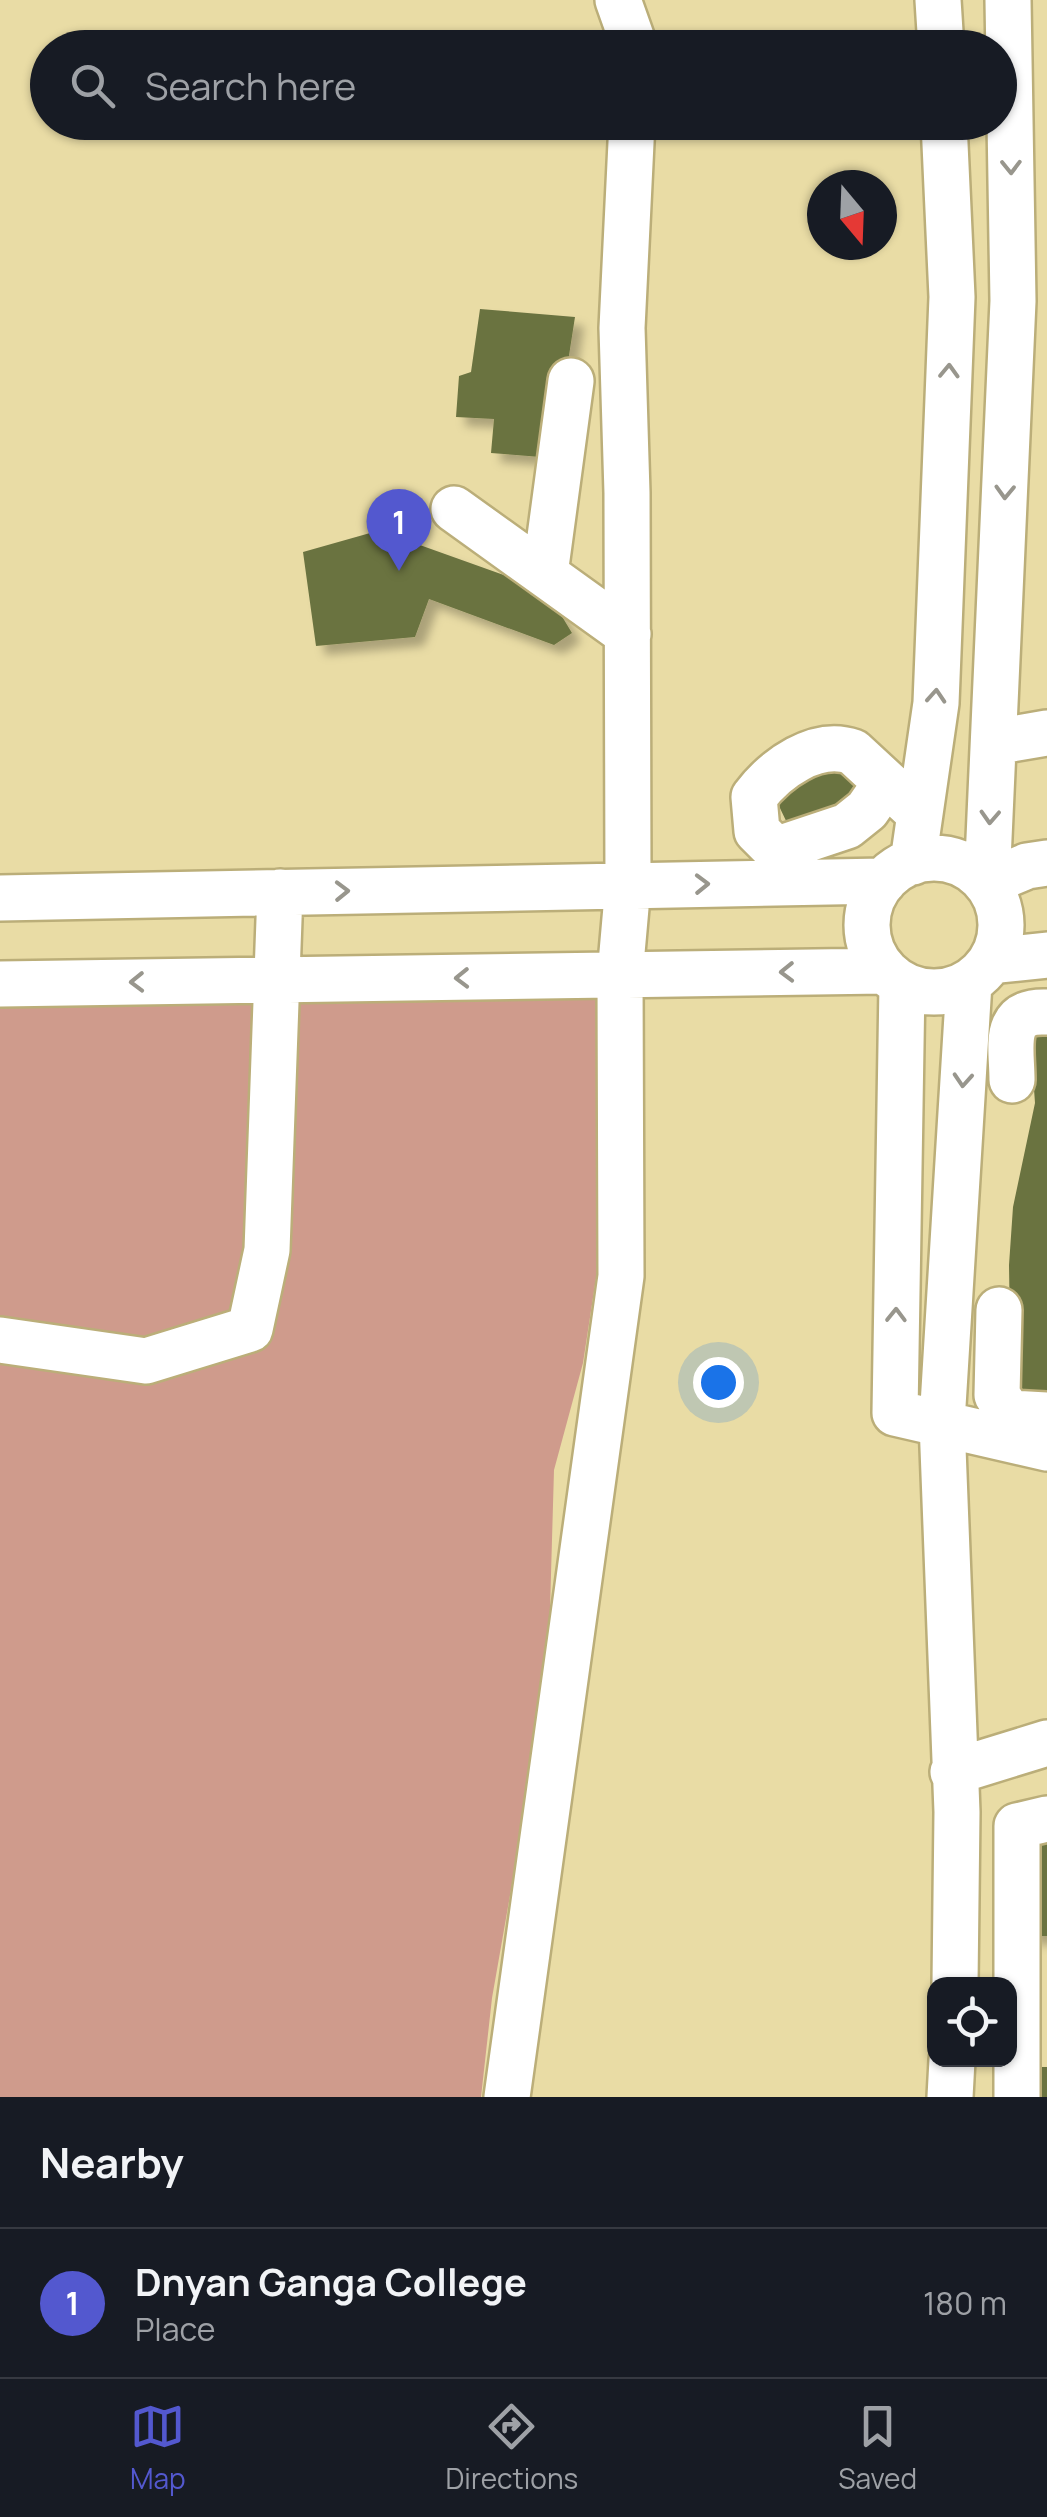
<!DOCTYPE html>
<style>
body{margin:0;font-family:Manrope,sans-serif;background:#20242c;color:#f1f3f6}
.controls{position:absolute;right:30px;bottom:30px;display:grid;overflow:hidden;border-radius:20px;box-shadow:0 2px 8px #0004}
.controls button{width:90px;height:90px;display:grid;place-items:center;padding:0;border:0;border-bottom:2px solid #363941;background:#171b24;color:#f1f3f6;font:50px sans-serif}
.compass{position:absolute;left:807px;top:170px;width:90px;height:90px;border-radius:50%;background:#171b24;box-shadow:0 2px 8px #0004;rotate:161deg}
.you{position:absolute;left:718px;top:1382px;width:35px;height:35px;margin:-25px;border:8px solid #fff;border-radius:50%;background:#1a73e8;box-shadow:0 0 0 15px #1a73e833}
.badge{display:grid;place-items:center;width:65px;height:65px;border-radius:50%;background:#5358cf;color:#fff;font-size:32px;font-weight:700}
.pin{position:absolute;translate:-50% -82px;filter:drop-shadow(0 2px 5px #0008)}
.pin::after{content:'';position:absolute;top:52px;width:35px;height:30px;background:inherit;clip-path:polygon(0 0,100% 0,50% 100%)}
.list{margin:0;padding:0;list-style:none}
h2{display:flex;justify-content:space-between;align-items:center;height:130px;margin:0;padding:0 40px;font-size:42px}
h2 small{font-size:32px;font-weight:400;color:#9ea1a6}
.list li{display:grid;grid-template-columns:65px 1fr auto;gap:30px;align-items:center;box-sizing:border-box;height:150px;padding:0 40px;border-top:2px solid #363941}
.list b{display:block;font-size:38px;white-space:nowrap}
.list p{margin:0;font-size:32px;white-space:nowrap;color:#9ea1a6}
.list em{font-size:32px;font-style:normal;color:#9ea1a6}
.icon{flex:none;width:55px;height:55px;fill:none;stroke:currentColor;stroke-width:2;stroke-linecap:round;stroke-linejoin:round}
.map{position:relative;flex:none;width:1047px;height:2097px;overflow:hidden}
.search{position:absolute;background:#171b24;box-shadow:0 2px 8px #0004;left:30px;right:30px;top:30px;height:110px;display:flex;align-items:center;gap:25px;box-sizing:border-box;padding:0 35px;border-radius:55px;color:#9ea1a6;font-size:38px}
.sheet{height:280px;background:#171b24}
nav{display:flex;justify-content:space-around;align-items:center;box-sizing:border-box;height:140px;border-top:2px solid #363941;background:#171b24;font-size:28px;color:#9ea1a6}
nav a{display:grid;justify-items:center;gap:5px}
nav .on{color:#5358cf}
.map>svg:first-child{display:block}
.green{fill:#cf9b8c}
.building{fill:#6b7341;filter:url(#shadow)}
.lines{fill:none;stroke-linecap:round;stroke-linejoin:round}
.minor-casing{stroke:#bbae79;stroke-width:50}
.minor{stroke:#fff;stroke-width:45}
.oneway{stroke:#98968d}
</style>
<div class="map">
<svg width="1047" height="2097" viewBox="0 0 1047 2097">
<defs>
<filter id="shadow"><feDropShadow dx="9" dy="9" stdDeviation="5" flood-color="#0004"/></filter>
</defs>
<rect width="100%" height="100%" fill="#e9dca5"/>
<path class="green" d="M602,992l-2,260 -17,111 -29,107 -6,209 -56,319 -11,99h-481v-1093z"/>
<path class="building" d="M480,309l95,8 -22,141 -62,-5 3,-34 -38,-2 3,-41 12,-4z
M409,522l-6,17 143,51 26,43 -18,12 -125,-46 -14,38 -99,9 -13,-94z
M850,759l16,27 -54,40 -21,5 -15,-31 22,-24z
M1047,1031v380l-36,-12 -2,-134 4,-58 22,-104 -5,-70z
M1027,1836h20v100h-19z
M1031,2067h16v30h-16z"/>
<g class="lines">
<g class="minor-casing">
<path id="minor" d="M618,0l17,48
M938,0l3,48
M1008,0l5,301 -26,582 40,-17 20,-3
M454,509l174,125
M545,574l26,-193
M994,742l53,-9
M885,784l-18,26 -20,16 -66,22 -10,-3 -14,-14 -3,-34c21,-28 62,-58 99,-45l67,62
M867 925a67 67 0 1 1 134 0a67 67 0 1 1-134 0Z
M913,862l23,-159 16,-406 -8,-175
M0,898l884,-17
M991,961l56,-6
M0,984l884,-13
M902,984l-7,429 152,35
M1012,1080c0,-34 -11,-70 35,-68
M999,1310l-2,85 12,18 38,2
M0,1340l146,21 104,-32 17,-79 13,-358
M953,1772l94,-29
M955,1984l2,-172 -15,-390 27,-439
M507,2097l114,-821 -1,-301 8,-90 -1,-392 -5,-165 10,-206
M950,2097l2,-37
M1017,2097v-271l30,-7"/>
</g>
<use href="#minor" class="minor"/>
</g>
<defs><path id="oneway-chevron" d="M-2-3.5L2.5 0L-2 3.5" fill="none" stroke-width="1.6" stroke-linecap="round" stroke-linejoin="round" transform="scale(2.5)"/></defs>
<g class="oneway">
<use href="#oneway-chevron" transform="translate(1011 167) rotate(89)"/>
<use href="#oneway-chevron" transform="translate(949 371) rotate(-88)"/>
<use href="#oneway-chevron" transform="translate(1005 492) rotate(92)"/>
<use href="#oneway-chevron" transform="translate(936 696) rotate(-86)"/>
<use href="#oneway-chevron" transform="translate(990 817) rotate(93)"/>
<use href="#oneway-chevron" transform="translate(702 884) rotate(-1)"/>
<use href="#oneway-chevron" transform="translate(342 891) rotate(-1)"/>
<use href="#oneway-chevron" transform="translate(787 972) rotate(179)"/>
<use href="#oneway-chevron" transform="translate(462 978) rotate(179)"/>
<use href="#oneway-chevron" transform="translate(137 982) rotate(179)"/>
<use href="#oneway-chevron" transform="translate(963 1080) rotate(94)"/>
<use href="#oneway-chevron" transform="translate(896 1315) rotate(-89)"/>
</g>
</svg>
<div class="controls">
<button><svg class="icon" aria-label="locate" viewBox="0 0 24 24"><circle cx="12" cy="12" r="6"/><path d="M12 2v4M12 18v4M2 12h4M18 12h4"/></svg></button>
</div>
<svg class="compass" viewBox="-18 -18 36 36"><path d="M0-13l5 13h-10z" fill="#e53935"/><path d="M0 13l5-13h-10z" fill="#9ea1a6"/></svg>
<div class="you"></div>
<div class="pin badge" style="left:399px;top:571px">1</div>
<div class="search"><svg class="icon" aria-label="search" viewBox="0 0 24 24"><circle cx="10" cy="10" r="6"/><path d="M15 15l6 6"/></svg>Search here</div>
</div>
<section class="sheet">
<h2>Nearby<small></small></h2>
<ul class="list">
<li><span class="badge">1</span><div><b>Dnyan Ganga College</b><p>Place</p></div><em>180 m</em></li>
</ul>
</section>
<nav>
<a class="on"><svg class="icon" aria-label="map" viewBox="0 0 24 24"><path d="M3 6l6-2 6 2 6-2v14l-6 2-6-2-6 2zM9 4v14M15 6v14"/></svg>Map</a>
<a><svg class="icon" aria-label="directions" viewBox="0 0 24 24"><path d="M12 3l9 9-9 9-9-9zM9 14v-3h6M13 9l2 2-2 2"/></svg>Directions</a>
<a><svg class="icon" aria-label="saved" viewBox="0 0 24 24"><path d="M7 4h10v16l-5-4-5 4z"/></svg>Saved</a>
</nav>
